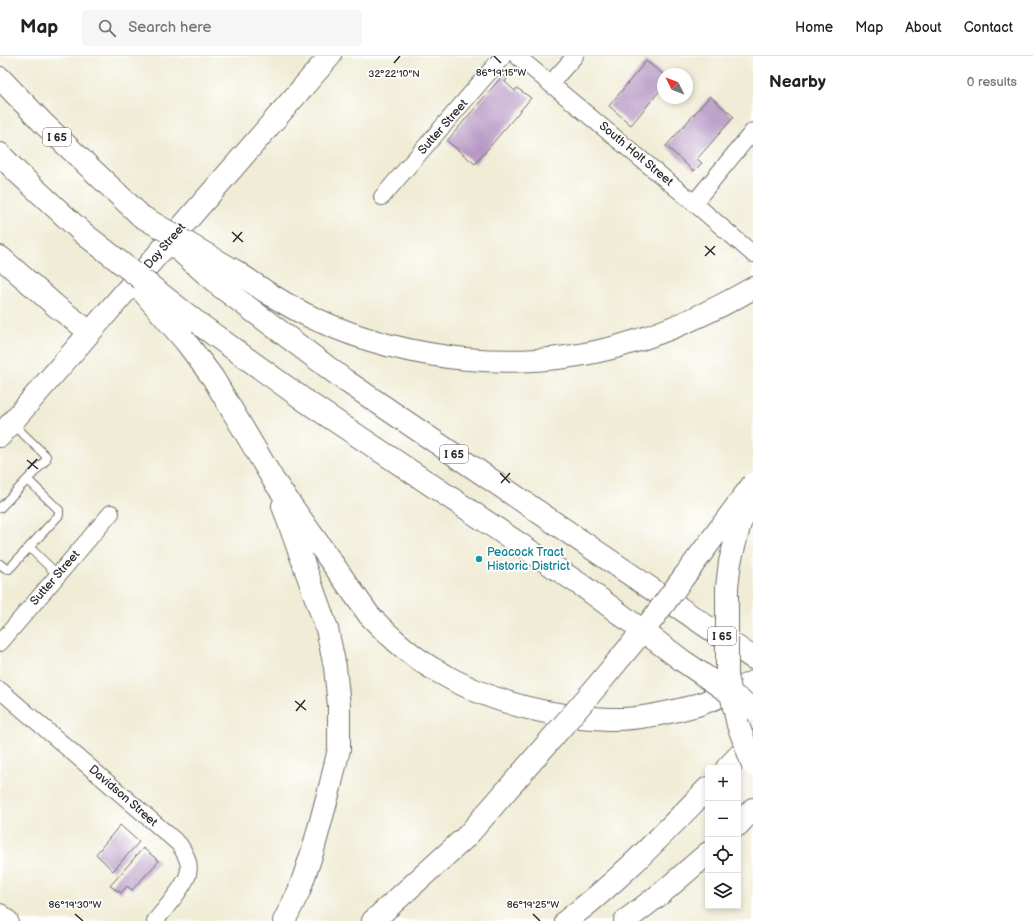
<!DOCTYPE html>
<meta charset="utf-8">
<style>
body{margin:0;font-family:"Balsamiq Sans",sans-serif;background:#f6f6f6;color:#222}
.controls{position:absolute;right:12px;bottom:12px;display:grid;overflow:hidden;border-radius:4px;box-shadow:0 2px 6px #0003}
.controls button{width:36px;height:36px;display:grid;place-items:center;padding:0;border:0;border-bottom:1px solid #e0e0e0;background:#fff;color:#222;font:20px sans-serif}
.compass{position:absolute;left:657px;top:12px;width:36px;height:36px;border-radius:50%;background:#fff;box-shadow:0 2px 6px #0003;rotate:312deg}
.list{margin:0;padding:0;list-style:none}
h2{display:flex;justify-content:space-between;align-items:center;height:52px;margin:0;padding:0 16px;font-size:17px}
h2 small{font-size:13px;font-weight:400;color:#767676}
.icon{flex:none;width:22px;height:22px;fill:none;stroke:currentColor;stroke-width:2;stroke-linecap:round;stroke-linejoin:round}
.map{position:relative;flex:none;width:753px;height:865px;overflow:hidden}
header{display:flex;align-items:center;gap:24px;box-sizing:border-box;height:56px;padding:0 20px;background:#fff;border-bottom:1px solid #e0e0e0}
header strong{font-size:19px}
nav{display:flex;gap:22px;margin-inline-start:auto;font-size:14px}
.search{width:280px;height:36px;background:#f6f6f6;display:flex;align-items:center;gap:10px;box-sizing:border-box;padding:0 14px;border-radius:4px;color:#767676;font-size:15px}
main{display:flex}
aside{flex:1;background:#fff}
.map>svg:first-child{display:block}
.building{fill:#b799c4}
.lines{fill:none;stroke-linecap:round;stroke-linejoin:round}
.lane-casing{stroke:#706f66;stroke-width:10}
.street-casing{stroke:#706f66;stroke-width:18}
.secondary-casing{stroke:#706f66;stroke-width:24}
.highway-casing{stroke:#706f66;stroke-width:24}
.lane{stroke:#fff;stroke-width:8}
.street{stroke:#fff;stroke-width:16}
.secondary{stroke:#fff;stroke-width:22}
.highway{stroke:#fff;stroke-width:22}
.highway-bridge-casing{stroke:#706f66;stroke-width:24;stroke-linecap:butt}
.highway-bridge{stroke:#fff;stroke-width:22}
.ticks{fill:none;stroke:#2b2b2b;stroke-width:1.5}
.culture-dot{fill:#0f9aa8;stroke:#fff;stroke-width:1.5}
.labels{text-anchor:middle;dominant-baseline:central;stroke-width:3.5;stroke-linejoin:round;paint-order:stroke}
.shield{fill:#fff;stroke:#6b6b6b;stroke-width:1}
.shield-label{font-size:11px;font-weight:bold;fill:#2b2b2b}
.street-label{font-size:12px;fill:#2b2b2b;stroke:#fff}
.culture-label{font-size:12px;fill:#0d838f;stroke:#fff;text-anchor:start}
.ticks-label{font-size:10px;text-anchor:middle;fill:#2b2b2b;stroke:#fff;stroke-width:3.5;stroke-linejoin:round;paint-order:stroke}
</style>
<header>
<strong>Map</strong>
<div class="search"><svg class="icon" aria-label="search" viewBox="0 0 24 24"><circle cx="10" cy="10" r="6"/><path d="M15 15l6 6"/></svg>Search here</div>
<nav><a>Home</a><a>Map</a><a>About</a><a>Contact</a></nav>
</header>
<main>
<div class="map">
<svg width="753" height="865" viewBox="0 0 753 865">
<rect width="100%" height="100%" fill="#fff"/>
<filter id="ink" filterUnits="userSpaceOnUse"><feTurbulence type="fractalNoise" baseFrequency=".025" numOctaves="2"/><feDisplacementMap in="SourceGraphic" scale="8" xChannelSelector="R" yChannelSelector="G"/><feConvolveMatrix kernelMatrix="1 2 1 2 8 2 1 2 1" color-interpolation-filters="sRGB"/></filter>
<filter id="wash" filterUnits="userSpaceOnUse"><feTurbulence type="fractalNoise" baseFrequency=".012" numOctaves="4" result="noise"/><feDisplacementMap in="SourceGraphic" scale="16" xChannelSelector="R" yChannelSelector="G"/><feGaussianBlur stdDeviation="0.9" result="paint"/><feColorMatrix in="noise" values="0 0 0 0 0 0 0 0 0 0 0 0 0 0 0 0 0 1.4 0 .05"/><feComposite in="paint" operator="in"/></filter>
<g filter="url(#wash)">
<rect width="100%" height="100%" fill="#f0ecd5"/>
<g id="blocks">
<path class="building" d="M646,5l17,13v13l-32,38 -22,-19z
M503,19l4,4 -2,3 10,9 2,-3 14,10 -56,66 -28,-23z
M710,40l24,21 -37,42 5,4 -8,8 -28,-25z
M120,769l19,17 -26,29 -17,-17z
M143,792l16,13 -27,29 -5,-4 -6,7 -11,-7z"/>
</g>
</g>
<g filter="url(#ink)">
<use href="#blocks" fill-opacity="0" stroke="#706f66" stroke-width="1"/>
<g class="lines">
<g class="lane-casing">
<path id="lane" d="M0,452l46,-48v-4l-34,-33
M29,491l29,28
M0,508l5,4 4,1 50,-54v-5l-31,-30"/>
</g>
<g class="street-casing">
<path id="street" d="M517,0l177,147 59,51
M550,28l25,-28
M382,141l121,-141
M694,147l59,-72
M0,587l111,-130
M0,634l179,154c6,9 12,19 9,30 -3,12 -24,36 -33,47"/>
</g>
<g class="secondary-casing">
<path id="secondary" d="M0,201l57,50 33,25
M0,380l330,-380
M0,859l7,6"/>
</g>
<g class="highway-casing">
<path id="highway" d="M0,22l45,47 96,91
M0,98l16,17 67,62
M235,215c25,17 50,34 78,47 95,44 209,56 310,27 46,-14 89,-33 130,-57
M221,231l125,94 407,277
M195,265l112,81 277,185
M186,286l27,36 61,103 95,134c20,21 42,42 68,56 52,31 113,46 173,48 28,1 58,-6 84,-13 20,-6 40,-16 59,-24
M283,450l44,123 8,38 4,39v43l-9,38 -17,63 -14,41 -15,30
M727,712l26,-27
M738,769l15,-16
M373,865l94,-85
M566,865c52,-39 97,-87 142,-133
M625,865l38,-29 45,-39"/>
</g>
<use href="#lane" class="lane"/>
<use href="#street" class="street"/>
<use href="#secondary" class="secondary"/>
<use href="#highway" class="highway"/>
<g class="highway-bridge-casing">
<path id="highway-bridge" d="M141,160l94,55
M83,177l112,88
M178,193l43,38
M144,237l42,49
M752,446l-12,21 -10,39 -3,25v89l11,49 15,40
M584,531l99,74 70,48
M467,780l125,-144 59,-71 102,-137"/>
</g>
<use href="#highway-bridge" class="highway-bridge"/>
</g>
</g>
<path class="ticks" d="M494,0l7,7M394,7l6,-7M232,176l11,10M233,186l9,-10M705,190l10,9M705,200l10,-10M27,404l11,9M28,413l9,-10M500,417l10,10M501,427l9,-10M295,645l11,9M296,655l9,-11M75,858l8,7M533,858l7,7"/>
<circle class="culture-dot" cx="479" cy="503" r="4"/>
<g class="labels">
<g class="shield">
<rect x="43" y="72" width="28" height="18" rx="3"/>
<rect x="440" y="389" width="28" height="18" rx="3"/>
<rect x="708" y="571" width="28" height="18" rx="3"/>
</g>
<g class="shield-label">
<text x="57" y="81">I 65</text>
<text x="454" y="398">I 65</text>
<text x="722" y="580">I 65</text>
</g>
<g class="street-label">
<text transform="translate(443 71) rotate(-49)">Sutter Street</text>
<text transform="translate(636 98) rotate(40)">South Holt Street</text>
<text transform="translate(165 190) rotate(-49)">Day Street</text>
<text transform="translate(55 522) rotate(-49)">Sutter Street</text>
<text transform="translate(123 740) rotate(41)">Davidson Street</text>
</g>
<g class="culture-label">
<text x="487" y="496">Peacock Tract<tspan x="487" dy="14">Historic District</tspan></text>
</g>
</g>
<g class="ticks-label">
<text x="501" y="20">86°19'15"W</text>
<text x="394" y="21">32°22'10"N</text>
<text x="75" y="852">86°19'30"W</text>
<text x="533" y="852">86°19'25"W</text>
</g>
</svg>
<div class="controls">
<button>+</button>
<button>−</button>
<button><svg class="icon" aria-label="locate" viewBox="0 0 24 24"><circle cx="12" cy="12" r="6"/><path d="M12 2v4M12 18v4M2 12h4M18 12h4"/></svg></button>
<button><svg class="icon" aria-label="layers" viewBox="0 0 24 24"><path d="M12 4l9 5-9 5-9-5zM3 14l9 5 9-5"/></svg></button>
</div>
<svg class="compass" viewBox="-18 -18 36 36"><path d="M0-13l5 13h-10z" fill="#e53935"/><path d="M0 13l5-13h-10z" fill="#767676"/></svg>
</div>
<aside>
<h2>Nearby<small>0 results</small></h2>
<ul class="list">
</ul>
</aside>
</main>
